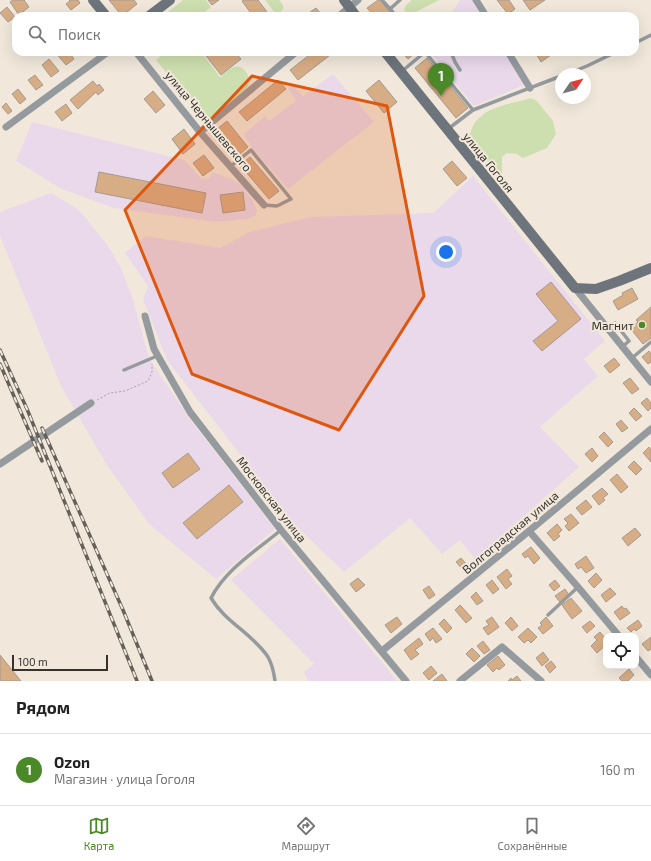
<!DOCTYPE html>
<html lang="ru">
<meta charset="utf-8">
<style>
body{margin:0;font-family:"Exo 2",sans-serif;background:#f6f6f6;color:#222}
.controls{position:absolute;right:12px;bottom:12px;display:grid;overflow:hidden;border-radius:8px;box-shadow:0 4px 16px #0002}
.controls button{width:36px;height:36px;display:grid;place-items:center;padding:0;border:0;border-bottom:1px solid #e0e0e0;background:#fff;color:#222;font:20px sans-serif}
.compass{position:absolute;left:555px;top:68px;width:36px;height:36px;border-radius:50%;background:#fff;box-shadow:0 4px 16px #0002;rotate:55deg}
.scale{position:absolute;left:12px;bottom:10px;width:96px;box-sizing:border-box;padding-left:4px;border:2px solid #36322d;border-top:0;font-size:11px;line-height:14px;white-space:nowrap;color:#36322d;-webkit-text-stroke:3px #f1e8db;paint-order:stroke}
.you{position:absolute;left:446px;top:252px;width:14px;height:14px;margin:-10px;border:3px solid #fff;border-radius:50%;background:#1a73e8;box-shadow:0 0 0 6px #1a73e833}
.badge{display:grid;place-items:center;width:26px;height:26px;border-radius:50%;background:#4b8928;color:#fff;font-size:13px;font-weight:700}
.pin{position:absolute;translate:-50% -33px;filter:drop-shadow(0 1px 2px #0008)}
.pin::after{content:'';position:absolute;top:21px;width:14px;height:12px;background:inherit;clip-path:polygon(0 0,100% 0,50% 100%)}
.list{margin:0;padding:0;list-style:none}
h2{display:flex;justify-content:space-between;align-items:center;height:52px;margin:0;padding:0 16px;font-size:17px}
h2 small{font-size:13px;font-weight:400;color:#767676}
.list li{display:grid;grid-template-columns:26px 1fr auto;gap:12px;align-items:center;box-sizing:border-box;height:72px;padding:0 16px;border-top:1px solid #e0e0e0}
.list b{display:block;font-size:15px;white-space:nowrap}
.list p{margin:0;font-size:13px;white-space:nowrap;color:#767676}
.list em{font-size:13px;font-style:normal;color:#767676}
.icon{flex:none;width:22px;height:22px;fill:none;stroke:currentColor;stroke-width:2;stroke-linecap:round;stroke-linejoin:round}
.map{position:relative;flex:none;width:651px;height:681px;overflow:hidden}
.search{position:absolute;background:#fff;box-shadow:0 4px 16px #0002;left:12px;right:12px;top:12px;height:44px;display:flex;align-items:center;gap:10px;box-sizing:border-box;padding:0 14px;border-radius:12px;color:#767676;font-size:15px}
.sheet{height:124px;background:#fff}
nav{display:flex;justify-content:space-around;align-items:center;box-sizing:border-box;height:56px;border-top:1px solid #e0e0e0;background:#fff;font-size:11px;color:#767676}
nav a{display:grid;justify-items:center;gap:2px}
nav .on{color:#4b8928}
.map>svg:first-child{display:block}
.industrial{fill:#e9d9eb}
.green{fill:#cddfaf}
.building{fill:#d7ad85;stroke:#a69a90}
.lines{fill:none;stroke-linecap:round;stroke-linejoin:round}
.path{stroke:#aaa399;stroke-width:1;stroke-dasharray:2 2;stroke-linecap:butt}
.lane{stroke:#959a9f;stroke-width:3.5}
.street{stroke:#959a9f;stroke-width:7}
.secondary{stroke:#6e747b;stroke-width:10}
.rail-casing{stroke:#656059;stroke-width:3.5}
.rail{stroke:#f1e8db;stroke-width:2;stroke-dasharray:6;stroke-linecap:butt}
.marked{fill:#df570e;fill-opacity:0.2;stroke:#df570e;stroke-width:3;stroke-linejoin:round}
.poi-dot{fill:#4b8928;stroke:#f1e8db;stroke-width:1.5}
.labels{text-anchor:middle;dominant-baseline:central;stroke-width:4;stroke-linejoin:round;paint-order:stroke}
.street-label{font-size:12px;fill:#36322d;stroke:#f1e8db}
.poi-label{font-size:12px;fill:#36322d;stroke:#f1e8db;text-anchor:end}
</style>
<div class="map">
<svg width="651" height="681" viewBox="0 0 651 681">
<rect width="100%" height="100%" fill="#f1e8db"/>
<path class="industrial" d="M460,0h12l9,16h-31z
M432,52h72l20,33 -50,21 -43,-53z
M333,74l41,48 -86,67 -36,-41 -8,-14 21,-18 4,5 27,-20 -8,-13 5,-3 10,11z
M32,122l152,38 18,19 8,-1 2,-6 20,7 9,6 11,14 5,11 -2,6 -7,3 -32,3 -102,-14 -52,-19 -46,-28z
M473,176l132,165 -21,18 14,17 -58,51 39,40 -104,92 -15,-19 -18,14 -32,-36 -66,54 -50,-48 -127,-164 -24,-61 5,-13 -23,-33 21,-17 74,12 30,-16 61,-15 122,-4z
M51,193l28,17 27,33 15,25 11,28 17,62 43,64 83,107 -59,50 -67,-55 -42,-59 -46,-79 -61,-150v-24z
M280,539l117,142h-89l-4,-9 10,-8 -83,-84z"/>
<path class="green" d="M183,0h23l5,7 -11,9h-37z
M265,0h14l4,5v4l-3,4h-5z
M412,0h27l-27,14h-4l-4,-4 2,-5z
M166,52h35l19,25c4,-3 9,-8 14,-10 8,-3 17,8 15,16 0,2 -2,5 -3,6l-40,32 -50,-61z
M530,98l6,2 17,21 3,13 -9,14 -24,10 -6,-4 -10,-1 -5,4v17l-2,3 -32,-38c2,-5 4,-11 6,-15 13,-19 36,-19 56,-26z"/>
<path class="building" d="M13,0h11l5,7 -10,8 -9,-13z
M69,0h9l2,3 -9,7 -5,-6 4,-3z
M109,0h25l3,4 -15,12z
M208,0h11l-7,5z
M244,0h14l12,16h-17l-11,-15z
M378,0h2l13,16h-19l-7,-8z
M497,0h12l6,9 -7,5z
M523,0h22l-15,10z
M7,7l8,10 -7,5 -8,-9z
M316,8l7,8h-16l-1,-1z
M55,52h14l5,7 -8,6z
M203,52h17l1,2 3,-2h11l6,7 -20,16z
M313,52h21l-36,28 -8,-10z
M402,52h14l-8,7z
M535,52h14l2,3 -10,7z
M427,58l41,50 -12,10 -41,-50z
M49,59l10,12 -8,6 -9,-12z
M35,75l8,10 -7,5 -8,-10z
M278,80l8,9 -39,32 -8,-9z
M379,80l18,22 -13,11 -18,-22z
M93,81l4,5 2,-2 5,6 -6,5 -2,-3 -18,17 -8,-9z
M18,89l8,10 -6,5 -8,-10z
M153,91l12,14 -9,8 -12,-14z
M6,103l6,8 -4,3 -6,-7z
M66,104l6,9 -10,8 -7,-9z
M227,121l21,26 -9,8 -22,-26z
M184,129l11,15 -12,10 -11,-15z
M204,155l10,13 -11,8 -10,-13z
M250,157l29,34 -10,8 -29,-34z
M452,161l15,17 -10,8 -14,-17z
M99,172l107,21 -4,20 -107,-21z
M243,192l2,18 -22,3 -3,-18z
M551,282l30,37 -39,32 -9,-10 25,-20 -22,-27z
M632,288l6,11 -20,11 -5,-9 10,-6 -1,-2z
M651,307v31l-8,6 -13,-16 8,-6 -2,-2z
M649,351l2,3v8l-3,2 -6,-7z
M614,358l6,7 -10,8 -6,-7z
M630,378l9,11 -7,5 -9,-11z
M647,398l4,5v5l-3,3 -7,-8z
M634,408l8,8 -6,5 -7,-8z
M621,420l7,8 -6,4 -6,-8z
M604,432l9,10 -5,5 -9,-10z
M649,447l2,3v12l-8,-9z
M592,448l6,8 -6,6 -7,-8z
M188,453l12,16 -27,19 -11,-15z
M634,461l8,8 -6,6 -8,-8z
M617,474l11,13 -7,6 -11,-13z
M229,485l14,17 -46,37 -14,-16z
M602,488l6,6 -5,4 2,2 -6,5 -7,-9z
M586,500l6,7 -10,8 -6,-7z
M571,514l8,9 -10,8 -4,-5 3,-3 -4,-4z
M557,524l5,6 -4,4 2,2 -6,5 -7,-8z
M635,528l6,7 -13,11 -6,-8z
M531,547l9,11 -6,6 -6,-8 -3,2 -3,-4z
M586,556l8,12 -8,5 -5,-6 -3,2 -3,-5z
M461,558l8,9 -5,4 -8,-9z
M507,569l5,7 -4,3 4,5 -6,5 -9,-12z
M596,573l6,7 -8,8 -6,-7z
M358,578l7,7 -9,7 -6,-8z
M492,580l7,9 -6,5 -7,-9z
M555,580l5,6 -6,5 -5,-6z
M429,586l6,9 -6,4 -6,-9z
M610,588l6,6 -10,8 -5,-7z
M565,589l4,6 -9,7 -5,-6z
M476,592l7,9 -6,4 -6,-8z
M571,598l11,13 -10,8 -10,-14z
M460,605l12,13 -6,5 -11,-13z
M622,606l2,3 2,-1 4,5 -10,7 -6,-8z
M397,617l5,7 -11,9 -6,-8z
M492,617l7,10 -11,8 -5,-7 6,-3 -3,-4z
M511,617l7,9 -6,5 -7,-8z
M546,617l7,9 -10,8 -5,-6 4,-3 -2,-2z
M444,619l8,9 -5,5 -8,-9z
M638,620l4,6 -6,5 -2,-2 -3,3 -4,-4z
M590,621l5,5 -8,7 -5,-6z
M433,628l9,11 -6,4 -3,-5 -3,3 -5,-7z
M528,628l9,9 -6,6 -3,-3 -4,3 -6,-6z
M600,632l6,7v6l-9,8 -6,-7 6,-6 -3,-3z
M651,637v12l-3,2 -6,-7z
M419,638l4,6 -8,6 4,4 -8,6 -7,-10z
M483,641l7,9 -6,4 -7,-8z
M472,648l8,8 -6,6 -8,-8z
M543,652l6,8 -7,6 -6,-8z
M0,655l21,26h-21z
M498,656l7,9 -6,5 -2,-2 -4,4 -6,-7z
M551,661l5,6 -6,6 -5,-7z
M431,666l6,7 -8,7 -6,-7z
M629,669l5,6 -6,6h-6l-3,-3z
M442,674l5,7h-14z
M517,676l4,5h-13l3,-3 1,2z"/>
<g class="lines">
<path class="path" d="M97,400l13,-7 15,-2 23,-10 4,-9v-8"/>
<path class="lane" d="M382,0l8,9
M396,16l-6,-7 10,-9
M635,43l16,-8
M425,52l48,58 88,-34
M451,52l4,10 5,8
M401,72l24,-20
M567,74l20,-8 29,-14
M448,129l25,-19
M231,166l20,-16 40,49 -14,7 -13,-1
M608,329l7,-6 14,18 -7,6
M632,358l19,-16
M124,370l33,-14
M548,615l30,-28
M275,681c-1,-8 -3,-17 -7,-24 -15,-23 -43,-35 -57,-59 15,-29 46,-48 70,-68"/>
<path class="street" d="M476,0l10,16
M339,16l19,-16
M136,52l64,80 64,73
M508,52l22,36
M6,127l102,-75
M200,132l96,-80
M575,288l76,94
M145,316l9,33 36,63 91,118 125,151
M0,464l91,-61
M529,531l49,56 41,49
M382,651l147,-120 122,-102
M636,657l15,18
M460,681l42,-34 39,34"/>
<path class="secondary" d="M93,0l13,16
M344,0l12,16
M149,16l21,-16
M385,52l190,236 21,1 23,-8 32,-13"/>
<g class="rail-casing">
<path id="rail" d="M0,350l27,59 110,272
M0,364l42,97
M42,428l81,182 29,71"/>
</g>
<use href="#rail" class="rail"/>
</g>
<path class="marked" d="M252,76l135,30 37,190 -85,134 -147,-56 -67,-164z"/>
<circle class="poi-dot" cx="642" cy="325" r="4"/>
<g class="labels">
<g class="street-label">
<text transform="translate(209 121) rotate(50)">улица Чернышевского</text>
<text transform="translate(489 162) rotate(51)">улица Гоголя</text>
<text transform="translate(272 499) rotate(52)">Московская улица</text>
<text transform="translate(510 532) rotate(-40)">Волгоградская улица</text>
</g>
<g class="poi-label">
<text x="634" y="325">Магнит</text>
</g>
</g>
</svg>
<div class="controls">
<button><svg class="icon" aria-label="locate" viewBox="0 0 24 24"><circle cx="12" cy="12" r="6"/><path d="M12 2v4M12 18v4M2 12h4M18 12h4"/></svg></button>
</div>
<svg class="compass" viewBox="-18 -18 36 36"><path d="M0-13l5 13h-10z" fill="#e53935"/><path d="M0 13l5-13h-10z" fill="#767676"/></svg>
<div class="scale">100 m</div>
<div class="you"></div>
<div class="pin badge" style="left:441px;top:96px">1</div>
<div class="search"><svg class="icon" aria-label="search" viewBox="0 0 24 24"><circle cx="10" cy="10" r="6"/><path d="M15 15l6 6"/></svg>Поиск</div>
</div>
<section class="sheet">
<h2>Рядом<small></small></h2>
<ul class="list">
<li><span class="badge">1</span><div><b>Ozon</b><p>Магазин · улица Гоголя</p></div><em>160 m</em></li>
</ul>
</section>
<nav>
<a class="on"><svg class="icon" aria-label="map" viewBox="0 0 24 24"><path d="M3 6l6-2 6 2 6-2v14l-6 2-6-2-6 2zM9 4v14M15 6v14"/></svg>Карта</a>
<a><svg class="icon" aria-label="directions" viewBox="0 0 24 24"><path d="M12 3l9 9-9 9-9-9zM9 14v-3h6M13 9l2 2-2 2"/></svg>Маршрут</a>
<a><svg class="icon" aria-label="saved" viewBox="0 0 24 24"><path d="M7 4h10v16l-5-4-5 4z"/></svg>Сохранённые</a>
</nav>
